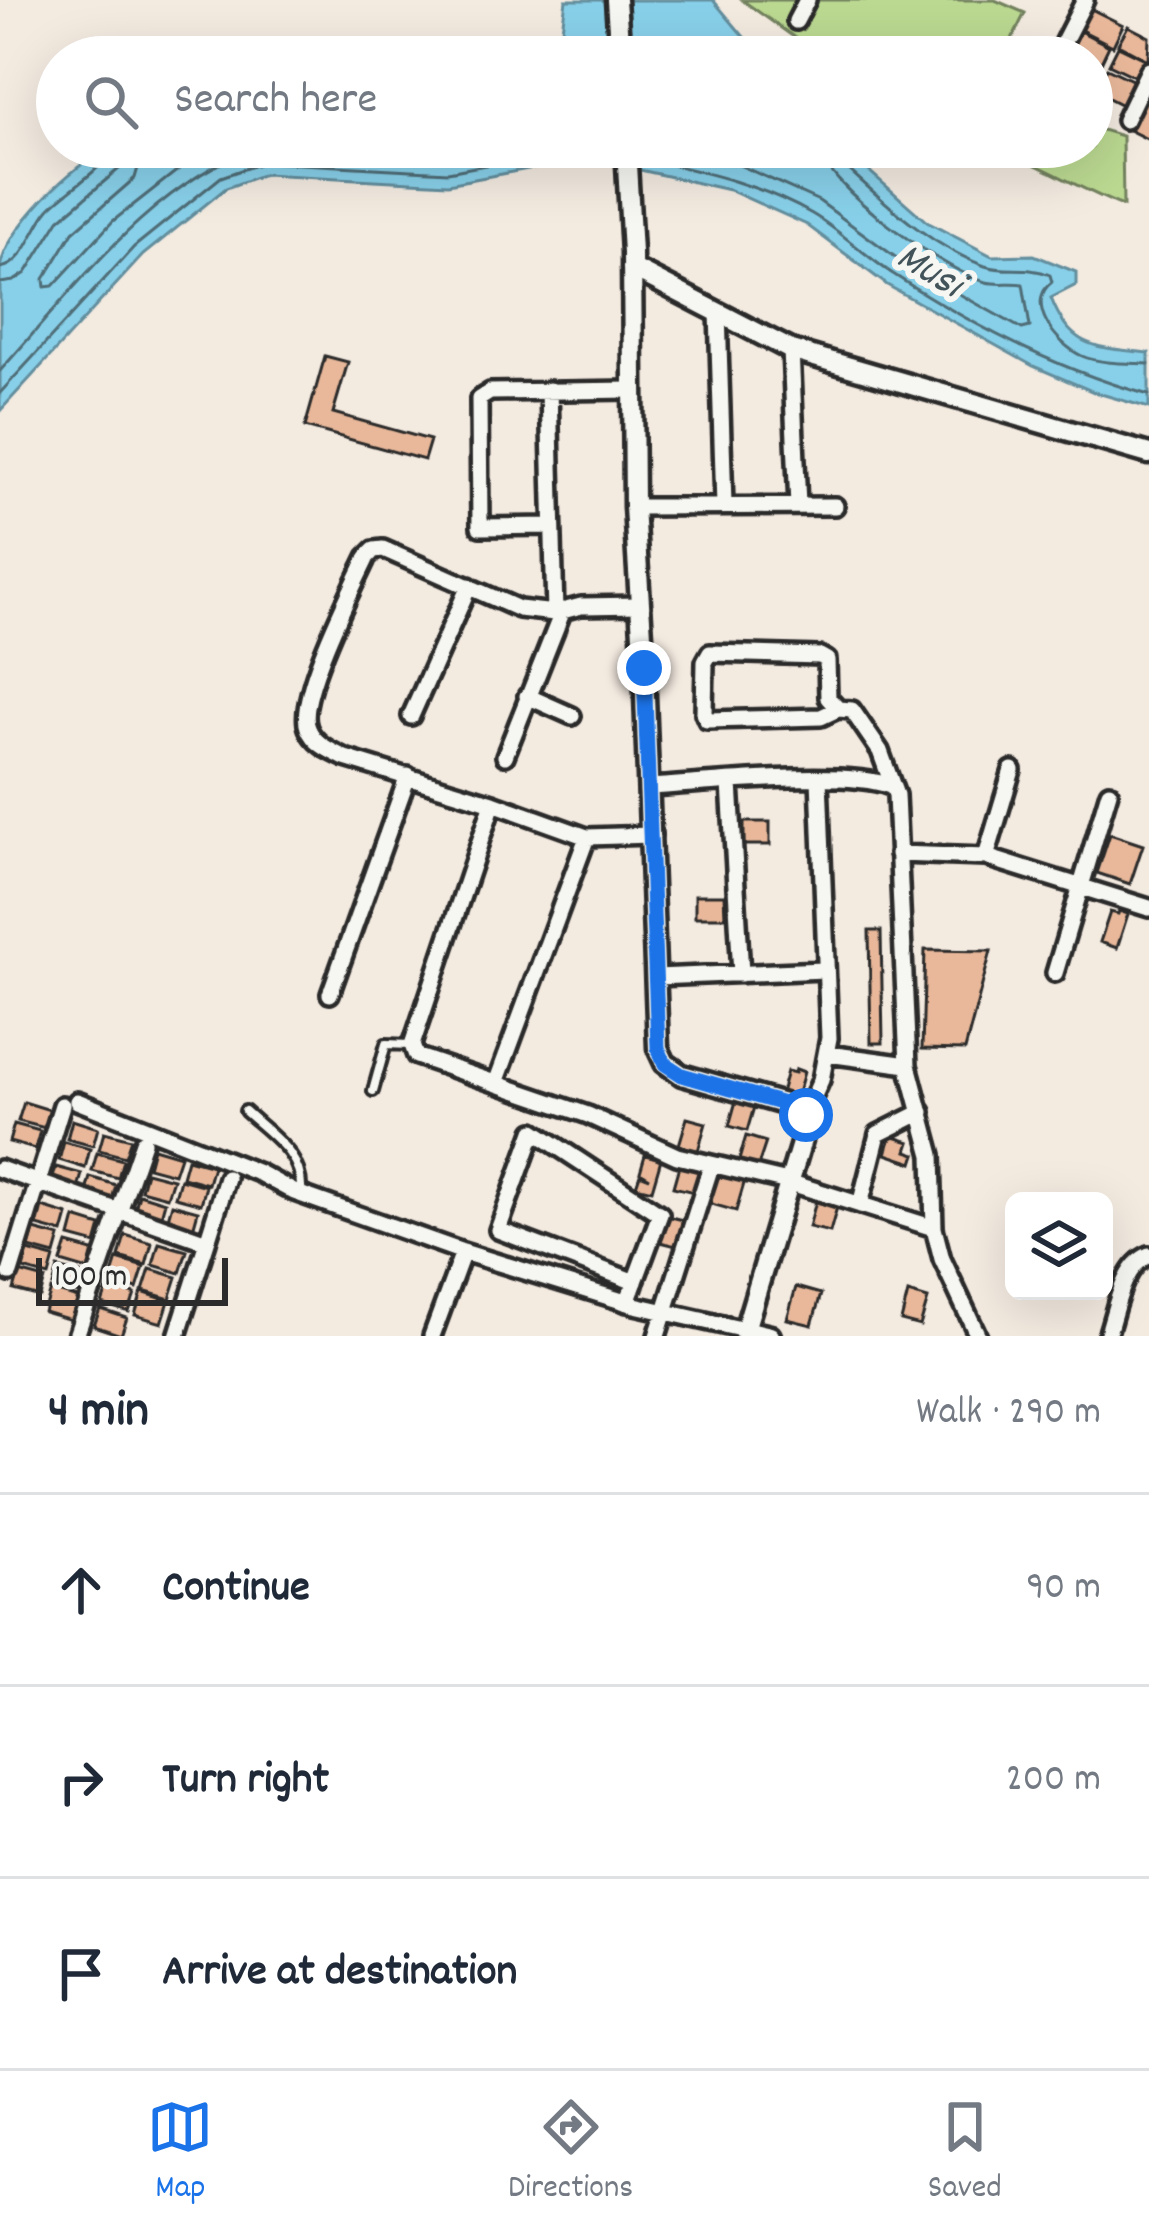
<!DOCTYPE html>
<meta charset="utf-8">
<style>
body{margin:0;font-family:Dekko,sans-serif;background:#f6f6f7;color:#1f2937}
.controls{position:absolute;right:36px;bottom:36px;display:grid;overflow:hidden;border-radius:18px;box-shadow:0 12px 48px #0002}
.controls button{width:108px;height:108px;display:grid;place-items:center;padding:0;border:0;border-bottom:3px solid #e0e1e3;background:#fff;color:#1f2937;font:60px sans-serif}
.scale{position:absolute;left:36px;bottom:30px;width:192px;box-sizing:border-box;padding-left:12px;border:6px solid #2b2b2b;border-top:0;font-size:33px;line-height:42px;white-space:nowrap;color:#2b2b2b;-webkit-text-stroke:9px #f6f6f2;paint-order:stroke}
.stop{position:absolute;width:36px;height:36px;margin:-27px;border:9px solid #1a73e8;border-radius:50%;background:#fff}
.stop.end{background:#1a73e8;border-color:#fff;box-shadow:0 3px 12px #0008}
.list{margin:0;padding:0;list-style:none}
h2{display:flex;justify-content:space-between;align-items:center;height:156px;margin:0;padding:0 48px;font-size:51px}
h2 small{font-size:39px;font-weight:400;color:#747a83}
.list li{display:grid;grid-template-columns:78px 1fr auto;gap:36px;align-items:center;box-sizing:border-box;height:192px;padding:0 48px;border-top:3px solid #e0e1e3}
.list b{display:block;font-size:45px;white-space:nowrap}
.list em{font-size:39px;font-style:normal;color:#747a83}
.icon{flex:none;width:66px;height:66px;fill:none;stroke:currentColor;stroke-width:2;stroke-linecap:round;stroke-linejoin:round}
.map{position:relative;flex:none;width:1149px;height:1336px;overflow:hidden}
.search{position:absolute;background:#fff;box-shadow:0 12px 48px #0002;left:36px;right:36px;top:36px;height:132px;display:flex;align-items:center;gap:30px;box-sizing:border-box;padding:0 42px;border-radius:66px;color:#747a83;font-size:45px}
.sheet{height:732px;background:#fff}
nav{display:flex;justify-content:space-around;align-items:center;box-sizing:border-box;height:168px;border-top:3px solid #e0e1e3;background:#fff;font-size:33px;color:#747a83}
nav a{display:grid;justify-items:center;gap:6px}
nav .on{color:#1a73e8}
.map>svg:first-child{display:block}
.green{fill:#bbd991;stroke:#73825e;stroke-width:3}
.water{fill:#88d0e9;stroke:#638e9d;stroke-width:3}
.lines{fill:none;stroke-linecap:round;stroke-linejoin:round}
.shore{stroke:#506d77;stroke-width:3}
.building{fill:#e9b89a;stroke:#2b2b2b;stroke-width:3}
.service-casing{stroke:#2b2b2b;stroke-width:16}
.minor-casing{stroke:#2b2b2b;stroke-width:24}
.tertiary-casing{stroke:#2b2b2b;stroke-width:27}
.service{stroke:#f6f6f2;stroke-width:8}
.minor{stroke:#f6f6f2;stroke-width:15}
.tertiary{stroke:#f6f6f2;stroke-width:18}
.route{stroke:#1a73e8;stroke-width:15}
.labels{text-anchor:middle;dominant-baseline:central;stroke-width:12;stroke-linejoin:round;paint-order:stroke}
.water-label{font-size:42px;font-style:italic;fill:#42545a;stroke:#f6f6f2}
</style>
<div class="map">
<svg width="1149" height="1336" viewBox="0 0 1149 1336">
<rect width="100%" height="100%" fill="#f3eae0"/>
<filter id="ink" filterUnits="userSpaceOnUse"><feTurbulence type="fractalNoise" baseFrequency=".00833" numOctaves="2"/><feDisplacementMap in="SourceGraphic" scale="24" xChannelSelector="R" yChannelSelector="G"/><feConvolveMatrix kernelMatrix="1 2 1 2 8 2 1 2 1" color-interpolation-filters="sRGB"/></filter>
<g filter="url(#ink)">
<path class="green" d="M742,0h253l30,13 -22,44h-198l-3,-14z
M1092,127l30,9 1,70c-46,-18 -85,-44 -131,-59h100z"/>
<path class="water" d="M566,0h147l48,57h-207l5,-6z
M110,147h732l85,75 65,34 42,-1 42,17v13l-25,13c20,53 48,49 98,55v55l-55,-16 -61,-26 -146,-81 -80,-60 -78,-35 -142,-32 -139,26 -184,-10 -38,14 -83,67 -143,156c0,-46 0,-96 0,-142 5,-40 74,-106 110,-122z"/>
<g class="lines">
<path class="shore" d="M144,147l-9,31 -62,54 -29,47 1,8 8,-1 60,-65 94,-74
M273,147l173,10 48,-10
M661,147l78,18 80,36 83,61 120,67 8,-2 -7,-43c-12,-2 -25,1 -37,-2 -39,-10 -164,-96 -166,-135
M835,147l4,14c45,40 88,84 146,105 21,7 43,-1 65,9l2,7c-28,21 4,62 30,74 18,8 47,7 67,8
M639,157c60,14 119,26 173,57 29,17 53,42 81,60 78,51 166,96 256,121
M0,268c25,-3 33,-41 49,-59 15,-17 59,-42 62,-62
M0,283l14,-2 12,-8 33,-53 61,-52 6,-21
M0,371c71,-78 156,-193 260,-224
M0,393l134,-146 87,-70 43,-15 184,10 133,-25"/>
</g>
<path class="building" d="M1091,9l32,16 -10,21 -32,-16z
M1128,26l21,11 -1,23 -30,-16z
M1080,31l29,15 -11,23 -6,-4v-8l-24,-3z
M1118,46l31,15 -9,18 -31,-15z
M1107,68l31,15 -12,24 -31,-16z
M1141,95l8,4v41l-24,-12z
M325,356l23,6 -15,51 97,27 -6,20 -119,-33z
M744,822h26v23h-26z
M1110,834l33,11 -13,39 -33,-11z
M695,895h29l1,22h-30z
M1119,911l9,3 -11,34 -17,-6 10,-30 8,2z
M869,931h12l2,112h-12z
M925,950l66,1 -26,99 -43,-1z
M796,1069l8,3 -7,25 -16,-4 6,-22 8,2z
M736,1101l18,6 -7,24 -18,-5z
M24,1102l26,8 -5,18 -27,-7z
M687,1118l19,5 -8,28 -19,-6z
M72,1120l26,8 -5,18 -26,-7z
M14,1124l26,7 -5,18 -26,-7z
M104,1132l27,7 -6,18 -26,-7z
M746,1136l20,6 -8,24 -19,-6z
M891,1136l19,6 -3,9 9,3 -3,9 -27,-9z
M64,1142l26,7 -5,19 -26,-8z
M153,1148l27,8 -6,18 -26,-7z
M97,1153l26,7 -5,18 -26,-7z
M645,1155l16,4 -9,31 -16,-4 4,-12 10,4 -10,-6z
M187,1159l26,7 -5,18 -26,-7z
M680,1162l21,6 -7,24 -21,-5z
M56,1167l26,7 -5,18 -26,-7z
M146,1172l27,7 -6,18 -26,-7z
M716,1172l29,8 -9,31 -28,-8z
M90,1177l26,8 -5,18 -26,-7z
M180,1179l26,7 -5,18 -26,-7z
M139,1194l26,8 -5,18 -26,-8z
M816,1201l21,6 -7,25 -21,-5z
M172,1204l26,7 -5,18 -26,-7z
M42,1207l26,8 -5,18 -26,-7z
M667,1216l16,4 -7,26 -16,-4z
M75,1218l26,8 -5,18 -26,-7z
M34,1230l26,7 -5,18 -26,-7z
M125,1235l27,8 -6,22 -27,-8z
M159,1243l28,8 -7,22 -27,-8z
M67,1244l26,7 -5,19 -27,-8z
M28,1251l26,7 -5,18 -26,-7z
M117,1259l27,8 -7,22 -27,-8z
M58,1268l26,7 -5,19 -26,-8z
M150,1269l27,8 -7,22 -27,-8z
M19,1272l26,7 -5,18 -26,-7z
M108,1286l27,8 -6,18 -27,-8z
M796,1287l25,7 -9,31 -25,-6z
M51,1290l27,8 -7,22 -27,-8z
M142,1292l27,9 -7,22 -27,-8z
M908,1293l20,6 -8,27 -19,-5z
M100,1309l27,9 -6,17 -27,-9z"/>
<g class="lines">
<g class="service-casing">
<path id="service" d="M373,1091l13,-47 24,1
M245,1111c26,24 59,43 56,82"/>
</g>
<g class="minor-casing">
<path id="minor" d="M796,21l11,-21
M1056,57l29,-57
M1125,120l24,-50
M718,312l6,194
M791,350l7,156
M549,390l6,223
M634,507l201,-1
M551,526l-71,1 -1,-128 11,-7 142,-2
M640,605l-59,1 -26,7 -36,-4 -136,-60 -9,1 -7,7c-15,32 -71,141 -59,171 6,16 23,23 37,30l148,45 94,34 65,-2
M527,696l45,20
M838,709l-17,8 -114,3 -3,-7 1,-51 5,-9 110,3 7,4 1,38 10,11 14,1 28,41 16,44 12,270 24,90 2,73 8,31 36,77
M411,716l58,-130
M505,756l58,-146
M730,783l11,191
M650,787c56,-3 193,-19 240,-1
M493,803l-81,242 4,11 172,59 89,41 111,26 146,46
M898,854l88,3 163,51
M986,857l26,-87
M1055,973l54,-181
M656,977l168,-7
M330,994l78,-218
M828,1054l80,11
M496,1083l91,-246
M77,1101l182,72 35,19 169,60 172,53 110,25 -2,6
M805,1116l16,-36 8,-42 -10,-259
M0,1169l207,73 -30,94
M860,1205l18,-71 44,-22
M207,1242l20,-64
M10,1273l52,-168
M627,1303l33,-89 -126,-83 -36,99 137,52
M76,1336l67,-194
M432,1336l31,-84
M657,1336l54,-170
M1107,1336c9,-26 15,-70 42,-81"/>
</g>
<g class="tertiary-casing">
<path id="tertiary" d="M616,0l4,57
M626,147l6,106 2,254 10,161 14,380 7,15 17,12 112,32 11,9v14l-60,200 25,6
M632,268l159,82 358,104"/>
</g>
<use href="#service" class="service"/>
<use href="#minor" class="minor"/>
<use href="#tertiary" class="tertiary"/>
</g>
</g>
<g class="lines" filter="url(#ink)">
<path class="route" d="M644,668l14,380 7,16 17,11 112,32 12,8"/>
</g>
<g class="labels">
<g class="water-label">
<text transform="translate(928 273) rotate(31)">Musi</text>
</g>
</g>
</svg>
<div class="controls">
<button><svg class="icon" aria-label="layers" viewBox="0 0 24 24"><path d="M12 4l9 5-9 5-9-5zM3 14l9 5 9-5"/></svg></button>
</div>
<div class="scale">100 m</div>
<div class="stop" style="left:806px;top:1115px"></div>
<div class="stop end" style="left:644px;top:668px"></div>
<div class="search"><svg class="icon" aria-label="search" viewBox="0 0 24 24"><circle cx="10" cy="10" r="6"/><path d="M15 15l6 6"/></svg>Search here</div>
</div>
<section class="sheet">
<h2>4 min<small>Walk · 290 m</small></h2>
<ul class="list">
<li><svg class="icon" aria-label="ahead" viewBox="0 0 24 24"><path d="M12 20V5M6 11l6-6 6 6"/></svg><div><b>Continue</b></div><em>90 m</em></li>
<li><svg class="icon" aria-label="right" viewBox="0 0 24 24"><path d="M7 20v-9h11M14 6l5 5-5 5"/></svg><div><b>Turn right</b></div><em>200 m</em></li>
<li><svg class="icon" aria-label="arrive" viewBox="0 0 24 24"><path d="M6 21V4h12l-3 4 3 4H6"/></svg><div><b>Arrive at destination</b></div></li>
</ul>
</section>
<nav>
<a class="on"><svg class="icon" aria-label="map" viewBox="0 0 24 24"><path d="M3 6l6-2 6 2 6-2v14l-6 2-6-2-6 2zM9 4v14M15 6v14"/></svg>Map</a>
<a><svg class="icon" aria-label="directions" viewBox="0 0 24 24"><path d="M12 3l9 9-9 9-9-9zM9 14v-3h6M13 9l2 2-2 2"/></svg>Directions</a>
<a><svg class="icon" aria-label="saved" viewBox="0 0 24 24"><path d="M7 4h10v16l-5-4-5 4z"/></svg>Saved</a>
</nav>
